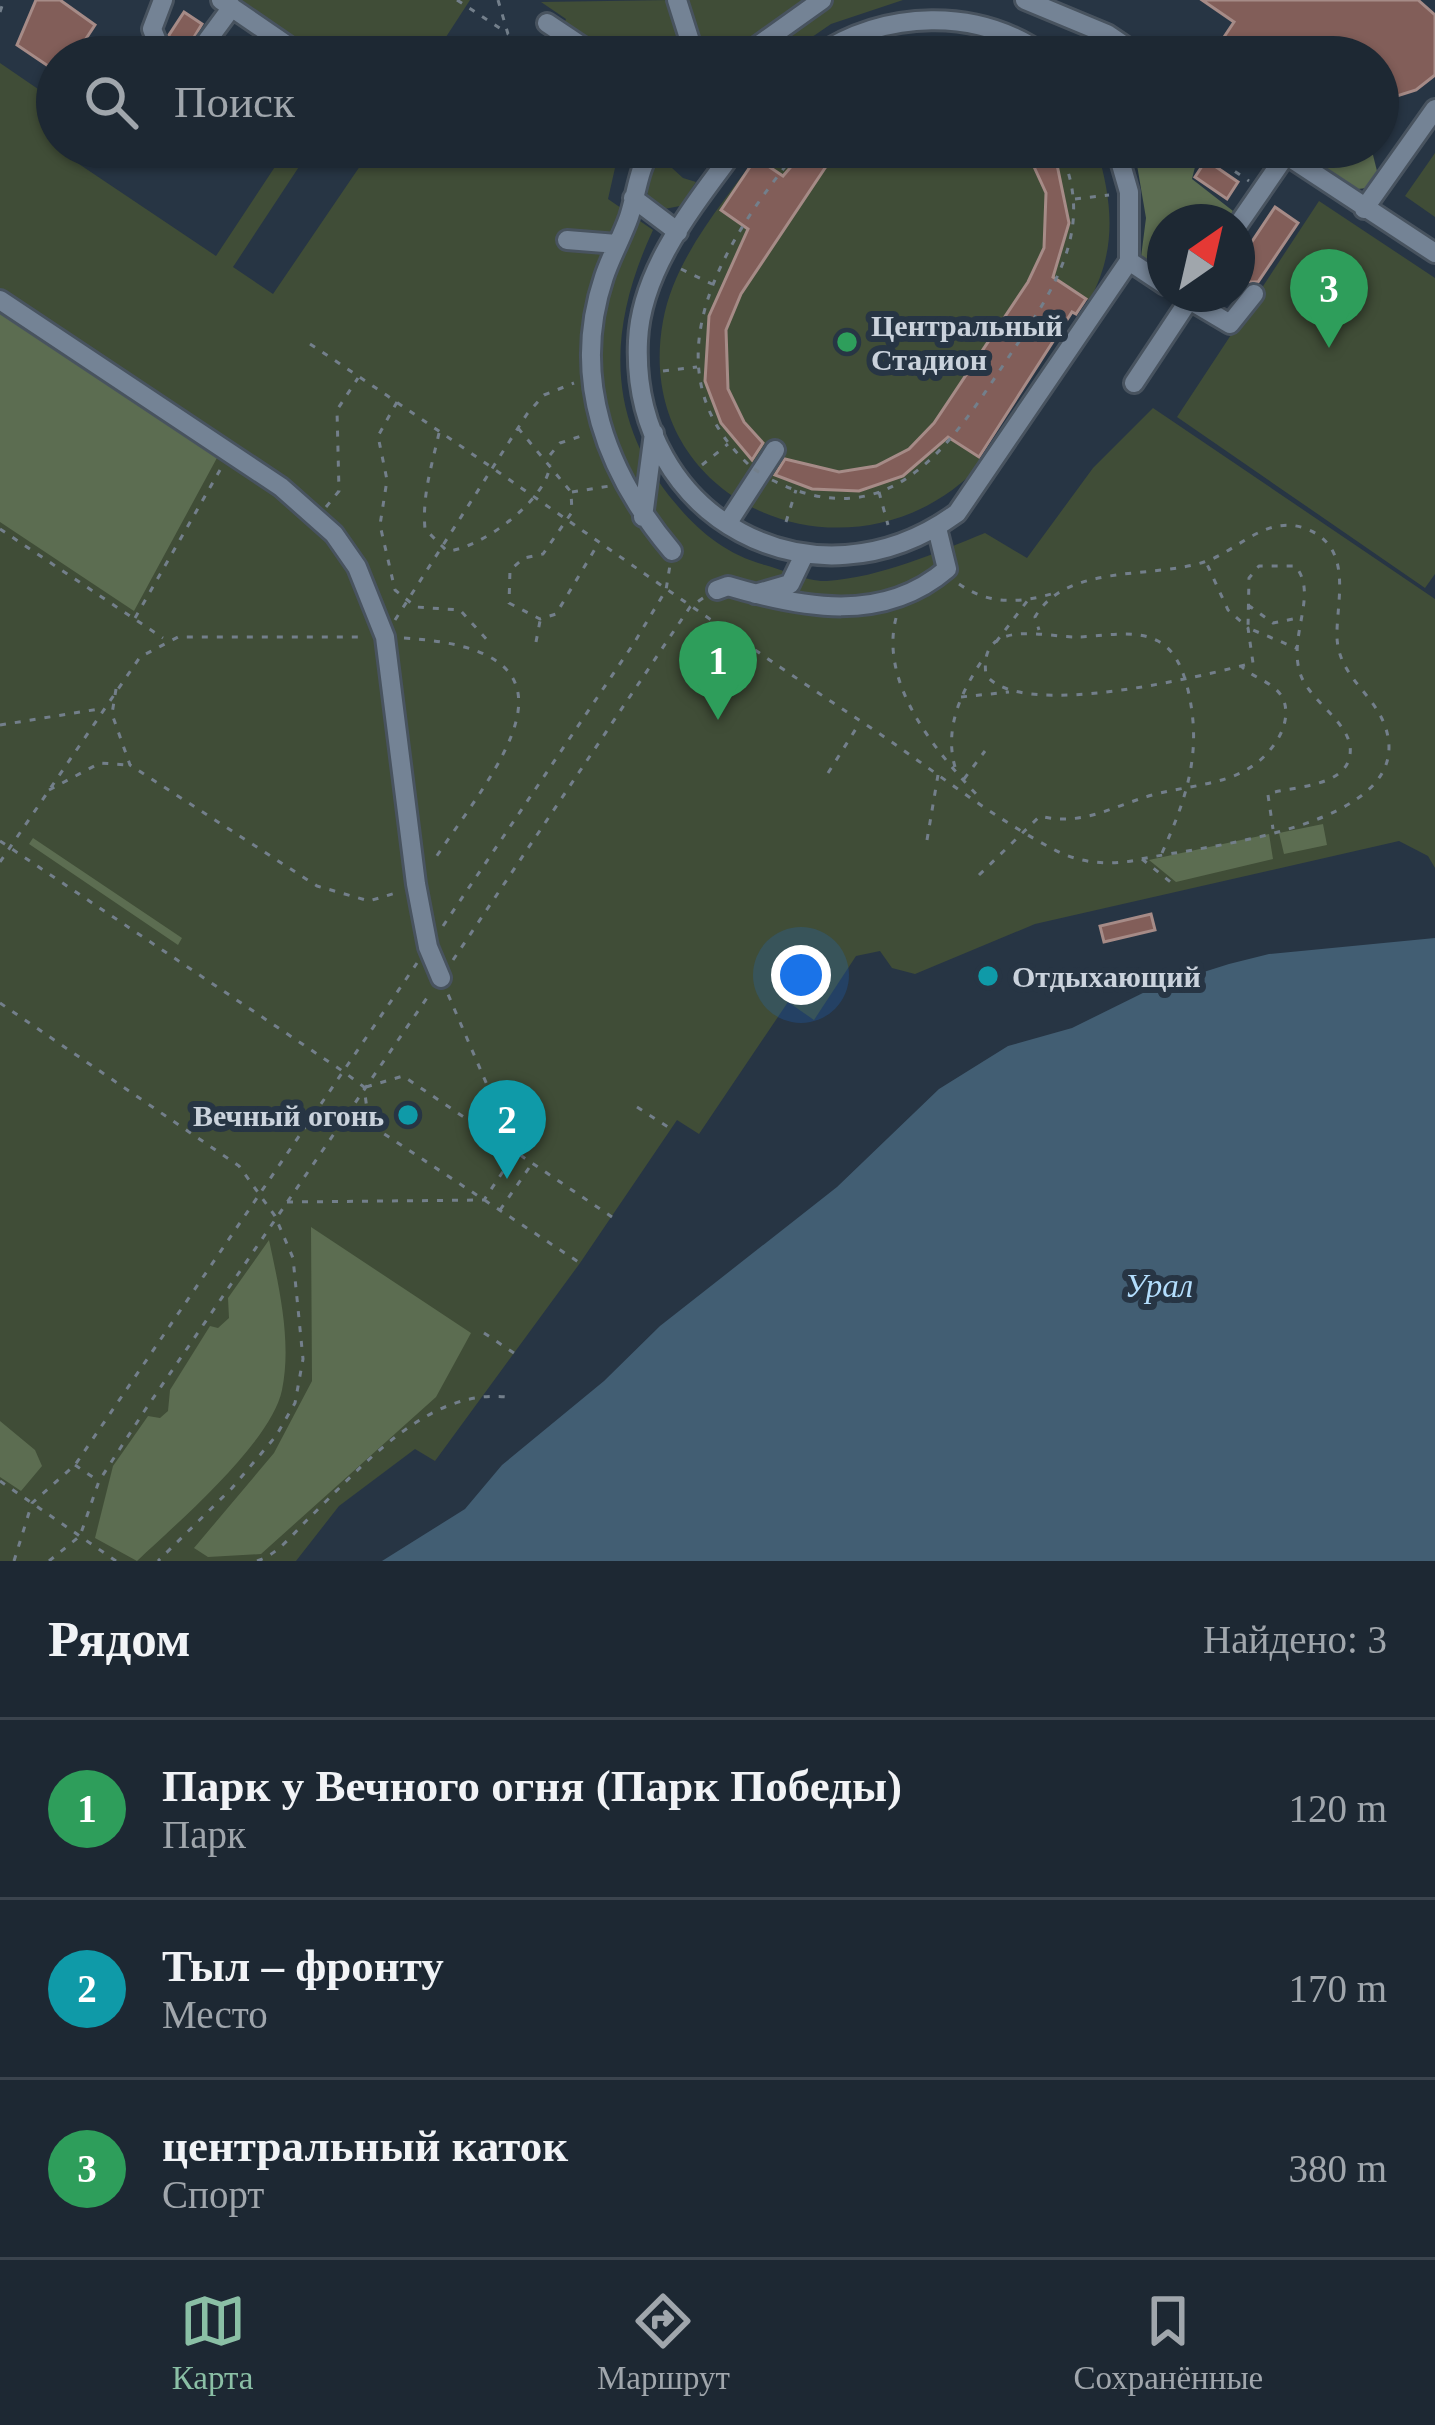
<!DOCTYPE html>
<html lang="ru">
<meta charset="utf-8">
<style>
body{margin:0;font-family:"Times New Roman",serif;background:#25303b;color:#f1f3f6}
.compass{position:absolute;left:1147px;top:204px;width:108px;height:108px;border-radius:50%;background:#1d2833;box-shadow:0 3px 9px #0004;rotate:34deg}
.you{position:absolute;left:801px;top:975px;width:42px;height:42px;margin:-30px;border:9px solid #fff;border-radius:50%;background:#1a73e8;box-shadow:0 0 0 18px #1a73e833}
.badge{display:grid;place-items:center;width:78px;height:78px;border-radius:50%;background:#8abfa5;color:#fff;font-size:39px;font-weight:700}
.pin{position:absolute;translate:-50% -99px;filter:drop-shadow(0 3px 6px #0008)}
.pin::after{content:'';position:absolute;top:63px;width:42px;height:36px;background:inherit;clip-path:polygon(0 0,100% 0,50% 100%)}
.list{margin:0;padding:0;list-style:none}
h2{display:flex;justify-content:space-between;align-items:center;height:156px;margin:0;padding:0 48px;font-size:51px}
h2 small{font-size:39px;font-weight:400;color:#a0a6ac}
.list li{display:grid;grid-template-columns:78px 1fr auto;gap:36px;align-items:center;box-sizing:border-box;height:180px;padding:0 48px;border-top:3px solid #3b444e}
.list b{display:block;font-size:45px;white-space:nowrap}
.list p{margin:0;font-size:39px;white-space:nowrap;color:#a0a6ac}
.list em{font-size:39px;font-style:normal;color:#a0a6ac}
.icon{flex:none;width:66px;height:66px;fill:none;stroke:currentColor;stroke-width:2;stroke-linecap:round;stroke-linejoin:round}
.map{position:relative;flex:none;width:1435px;height:1561px;overflow:hidden}
.search{position:absolute;background:#1d2833;box-shadow:0 3px 9px #0004;left:36px;right:36px;top:36px;height:132px;display:flex;align-items:center;gap:30px;box-sizing:border-box;padding:0 42px;border-radius:66px;color:#a0a6ac;font-size:45px}
.sheet{height:696px;background:#1d2833}
nav{display:flex;justify-content:space-around;align-items:center;box-sizing:border-box;height:168px;border-top:3px solid #3b444e;background:#1d2833;font-size:33px;color:#a0a6ac}
nav a{display:grid;justify-items:center;gap:6px}
nav .on{color:#8abfa5}
.map>svg:first-child{display:block}
.green{fill:#404d37}
.forest{fill:#5c6d51}
.water{fill:#425e73}
.building{fill:#825e59;stroke:#a68b87;stroke-width:3}
.lines{fill:none;stroke-linecap:round;stroke-linejoin:round}
.minor-casing{stroke:#48535f;stroke-width:24}
.path{stroke:#737f8b;stroke-width:3;stroke-dasharray:6 9;stroke-linecap:butt}
.minor{stroke:#748395;stroke-width:18}
.path-bridge{stroke:#737f8b;stroke-width:3;stroke-dasharray:6 9;stroke-linecap:butt}
.leisure-dot{fill:#2e9e5b;stroke:#273544;stroke-width:4.5}
.culture-dot{fill:#0f9aa8;stroke:#273544;stroke-width:4.5}
.labels{text-anchor:middle;dominant-baseline:central;stroke-width:12;stroke-linejoin:round;paint-order:stroke}
.poi-label{font-size:30px;font-weight:bold;fill:#cad2dc;stroke:#273544;text-anchor:start}
.water-label{font-size:33px;font-style:italic;fill:#b3ddfc;stroke:#273544}
</style>
<div class="map">
<svg width="1435" height="1561" viewBox="0 0 1435 1561">
<rect width="100%" height="100%" fill="#273544"/>
<path class="green" d="M233,0h237l-37,57h-116z
M671,0l19,57h-82l-45,-31 3,-7 -25,-17z
M687,0h216l-72,24 -48,33h-77z
M926,41l35,3 42,13h-147z
M0,63l57,39v45h10l-3,7 152,102 72,-109h24l-79,120 40,27 100,-147h34l25,17 12,-17h156l17,12 -9,40 45,31c-45,97 -49,189 23,274 24,29 52,51 89,61 18,5 43,17 62,16 55,-4 108,-28 158,-48l42,25 66,-90 60,-60 282,191v269l-7,-12 -29,-15 -364,83 -120,50 -23,-6 -12,-17 -24,5 -42,64 -26,-18 -89,132 -22,-14 -97,143 -145,198 -20,-12 -76,57 -43,55h-296z
M763,147l334,3c16,53 20,101 -8,151l-22,-14 -103,159 20,15c-124,138 -355,47 -321,-140 12,-66 63,-121 100,-174z
M1435,153v64l-30,-21z
M661,158l22,20 13,4 -16,24 -21,4 -9,-7 -5,-21z
M1319,201l116,77v296l-10,14 -248,-171z"/>
<path class="forest" d="M1298,147h64l11,8 4,16 -10,17 -18,2 -53,-34z
M1198,155l-6,24 41,32 -6,11h-62v59l-25,-16 6,-47 -9,-53z
M0,308l218,148 -84,155 -134,-89z
M1323,824l4,21 -43,9 -5,-21z
M1269,834l4,25 -97,23 -27,-22z
M33,838l149,100 -4,7 -149,-101z
M311,1227l160,106 -35,64 -175,157 -53,3 -14,-9 80,-95 38,-72z
M269,1240c10,47 23,102 13,150 -11,53 -105,133 -145,171l-42,-23 18,-72 35,-50 12,2 8,-7 2,-21 40,-64 8,2 11,-10 -1,-20z
M0,1421l35,29 7,16 -21,25 -21,-14z"/>
<path class="water" d="M1435,938v623h-1053l83,-52 37,-44 102,-84 56,-55 177,-139 102,-98 69,-43 64,-18 81,-40 76,-24 40,-10z"/>
<path class="building" d="M36,0h24l35,25 -21,32h-17v15l-40,-27z
M1202,0h216l17,15v60l-19,15 -38,12v-45h-144l-16,-11 16,-24z
M184,12l18,12 -20,33h-11l-2,-22z
M808,147h31l-98,147 -15,36 2,59 16,33 19,21 -11,17 -31,-37 -16,-42 4,-65 39,-87 -27,-19 35,-52 27,18z
M1025,147h26l4,8 14,68 -16,54 33,22 -10,15 -4,-2 -93,145 -31,-20 -45,39 -44,15 -47,-2 -37,-14 10,-16 54,13 37,-6 33,-17 25,-26 94,-141 16,-34 2,-55z
M1206,160l32,22 -11,17 -32,-22z
M1275,207l23,16 -40,59h-10l-11,-8v-10z
M1151,914l4,16 -51,12 -4,-16z"/>
<g class="lines">
<g class="minor-casing">
<path id="minor" d="M221,0l83,57
M677,0l18,57
M1025,0l82,34 34,23
M547,23l51,34
M160,49l-8,-20 11,-29
M195,57l37,-50
M742,57l80,-57
M815,57c70,-47 163,-51 232,0
M652,147c-14,23 -15,45 -23,70 -7,20 -18,39 -25,60 -34,101 2,196 68,274
M737,147c-41,56 -96,121 -99,194 -8,177 176,276 319,172l172,-252v-69l-13,-45
M1274,147l161,106
M633,198l45,34
M1364,209l71,-100
M1237,226l49,-71
M567,240l50,4
M1129,261l36,24
M1181,295l49,29 24,-30
M0,300l281,187 53,47 23,33 28,70 31,247 12,63 13,31
M1134,383l59,-89
M643,517l11,-84
M727,524l48,-74
M717,590l11,-4c74,22 155,38 219,-17l-10,-41
M755,594l35,-10 13,-27"/>
</g>
<path class="path" d="M457,0l50,33
M498,0l10,34 34,23
M0,12l4,-12
M878,49l2,8
M980,57l2,-7
M675,147l30,20
M1137,161l68,-10 44,30
M1075,199l34,-4
M681,269l31,15
M310,344c186,123 366,255 552,378 63,41 124,92 191,127 27,15 59,17 88,10 62,-13 280,-32 244,-133 -13,-36 -50,-51 -48,-95 1,-37 15,-86 -33,-103 -39,-13 -66,23 -100,34 -51,17 -138,1 -169,55l4,13
M663,371l34,-4
M397,402l-19,34 9,44 -7,45 15,65 21,17 44,3 29,32
M518,428l53,64 1,20 -29,42 -19,4 -14,12 -1,33 31,16 16,-5 42,-70
M439,433c-7,32 -17,62 -14,96l22,22c34,-2 101,-52 103,-87
M550,455l10,-12 27,-9
M748,464c-106,-99 -21,-228 53,-317
M702,465l26,-21
M772,480c116,58 176,-31 232,-116 45,-68 96,-134 54,-217
M572,492l38,-6
M879,492l9,33
M326,507l13,-16 -2,-81 21,-32
M786,522l10,-32
M0,529l163,109
M959,584c31,22 64,19 99,8
M1248,605l25,18 25,-5
M135,618l85,-148
M896,618c-17,66 40,134 83,179
M395,620l132,-206 17,-19 30,-12
M404,638c199,12 92,129 28,225
M536,642l4,-21
M996,642l32,-42
M116,689l-4,25 18,51 187,121 52,15 30,-9
M961,697l48,-5
M0,725l99,-16
M955,767c-11,-39 6,-75 28,-108
M828,773l31,-49
M964,779l21,-28
M49,790l51,-27 28,2
M1275,792c22,-5 67,-7 74,-33 10,-33 -40,-56 -49,-86 -12,-38 19,-80 -5,-107h-36l-10,12 -1,50 48,20
M1268,795l5,34
M927,840l11,-65
M0,841l344,231 20,15 5,37 211,139
M1162,853c26,-58 41,-104 25,-167 -5,-18 -12,-36 -29,-45 -24,-13 -56,-4 -82,-4 -31,0 -98,-20 -90,38 35,46 216,1 267,-12l-5,-35 -20,-18 -22,-48
M1142,859l31,25
M0,862l140,-205 38,-20h187
M979,875l61,-59c44,11 74,-11 116,-22 48,-12 95,-9 123,-57 6,-11 9,-24 5,-36 -7,-18 -29,-22 -42,-34
M443,926l191,-283 32,-53 4,-25
M453,960l237,-353 13,-9
M0,1003l239,163 36,50 18,42 10,101 -8,44 -19,33 -44,52 -74,73
M366,1087l37,-11 209,141
M637,1107l34,22
M287,1202l197,-2 32,-48 -69,-160
M500,1210l31,-45
M484,1333l30,20
M75,1465l22,15
M0,1481l116,80
M14,1561l18,-58 43,-38 342,-502
M49,1561l31,-25 19,-55 46,-71 286,-418
M257,1561c20,-6 35,-26 50,-41 54,-52 120,-132 200,-123"/>
<use href="#minor" class="minor"/>
<path class="path-bridge" d="M754,469l12,8"/>
</g>
<circle class="leisure-dot" cx="847" cy="342" r="12"/>
<g class="culture-dot">
<circle cx="988" cy="976" r="12"/>
<circle cx="408" cy="1115" r="12"/>
</g>
<g class="labels">
<g class="poi-label">
<text x="871" y="325">Центральный<tspan x="871" dy="34">Стадион</tspan></text>
<text x="1012" y="976">Отдыхающий</text>
<text x="384" y="1115" text-anchor="end">Вечный огонь</text>
</g>
<g class="water-label">
<text x="1159" y="1286">Урал</text>
</g>
</g>
</svg>
<svg class="compass" viewBox="-18 -18 36 36"><path d="M0-13l5 13h-10z" fill="#e53935"/><path d="M0 13l5-13h-10z" fill="#a0a6ac"/></svg>
<div class="you"></div>
<div class="pin badge" style="left:718px;top:720px;background:#2e9e5b">1</div>
<div class="pin badge" style="left:507px;top:1179px;background:#0f9aa8">2</div>
<div class="pin badge" style="left:1329px;top:348px;background:#2e9e5b">3</div>
<div class="search"><svg class="icon" aria-label="search" viewBox="0 0 24 24"><circle cx="10" cy="10" r="6"/><path d="M15 15l6 6"/></svg>Поиск</div>
</div>
<section class="sheet">
<h2>Рядом<small>Найдено: 3</small></h2>
<ul class="list">
<li><span class="badge" style="background:#2e9e5b">1</span><div><b>Парк у Вечного огня (Парк Победы)</b><p>Парк</p></div><em>120 m</em></li>
<li><span class="badge" style="background:#0f9aa8">2</span><div><b>Тыл – фронту</b><p>Место</p></div><em>170 m</em></li>
<li><span class="badge" style="background:#2e9e5b">3</span><div><b>центральный каток</b><p>Спорт</p></div><em>380 m</em></li>
</ul>
</section>
<nav>
<a class="on"><svg class="icon" aria-label="map" viewBox="0 0 24 24"><path d="M3 6l6-2 6 2 6-2v14l-6 2-6-2-6 2zM9 4v14M15 6v14"/></svg>Карта</a>
<a><svg class="icon" aria-label="directions" viewBox="0 0 24 24"><path d="M12 3l9 9-9 9-9-9zM9 14v-3h6M13 9l2 2-2 2"/></svg>Маршрут</a>
<a><svg class="icon" aria-label="saved" viewBox="0 0 24 24"><path d="M7 4h10v16l-5-4-5 4z"/></svg>Сохранённые</a>
</nav>
